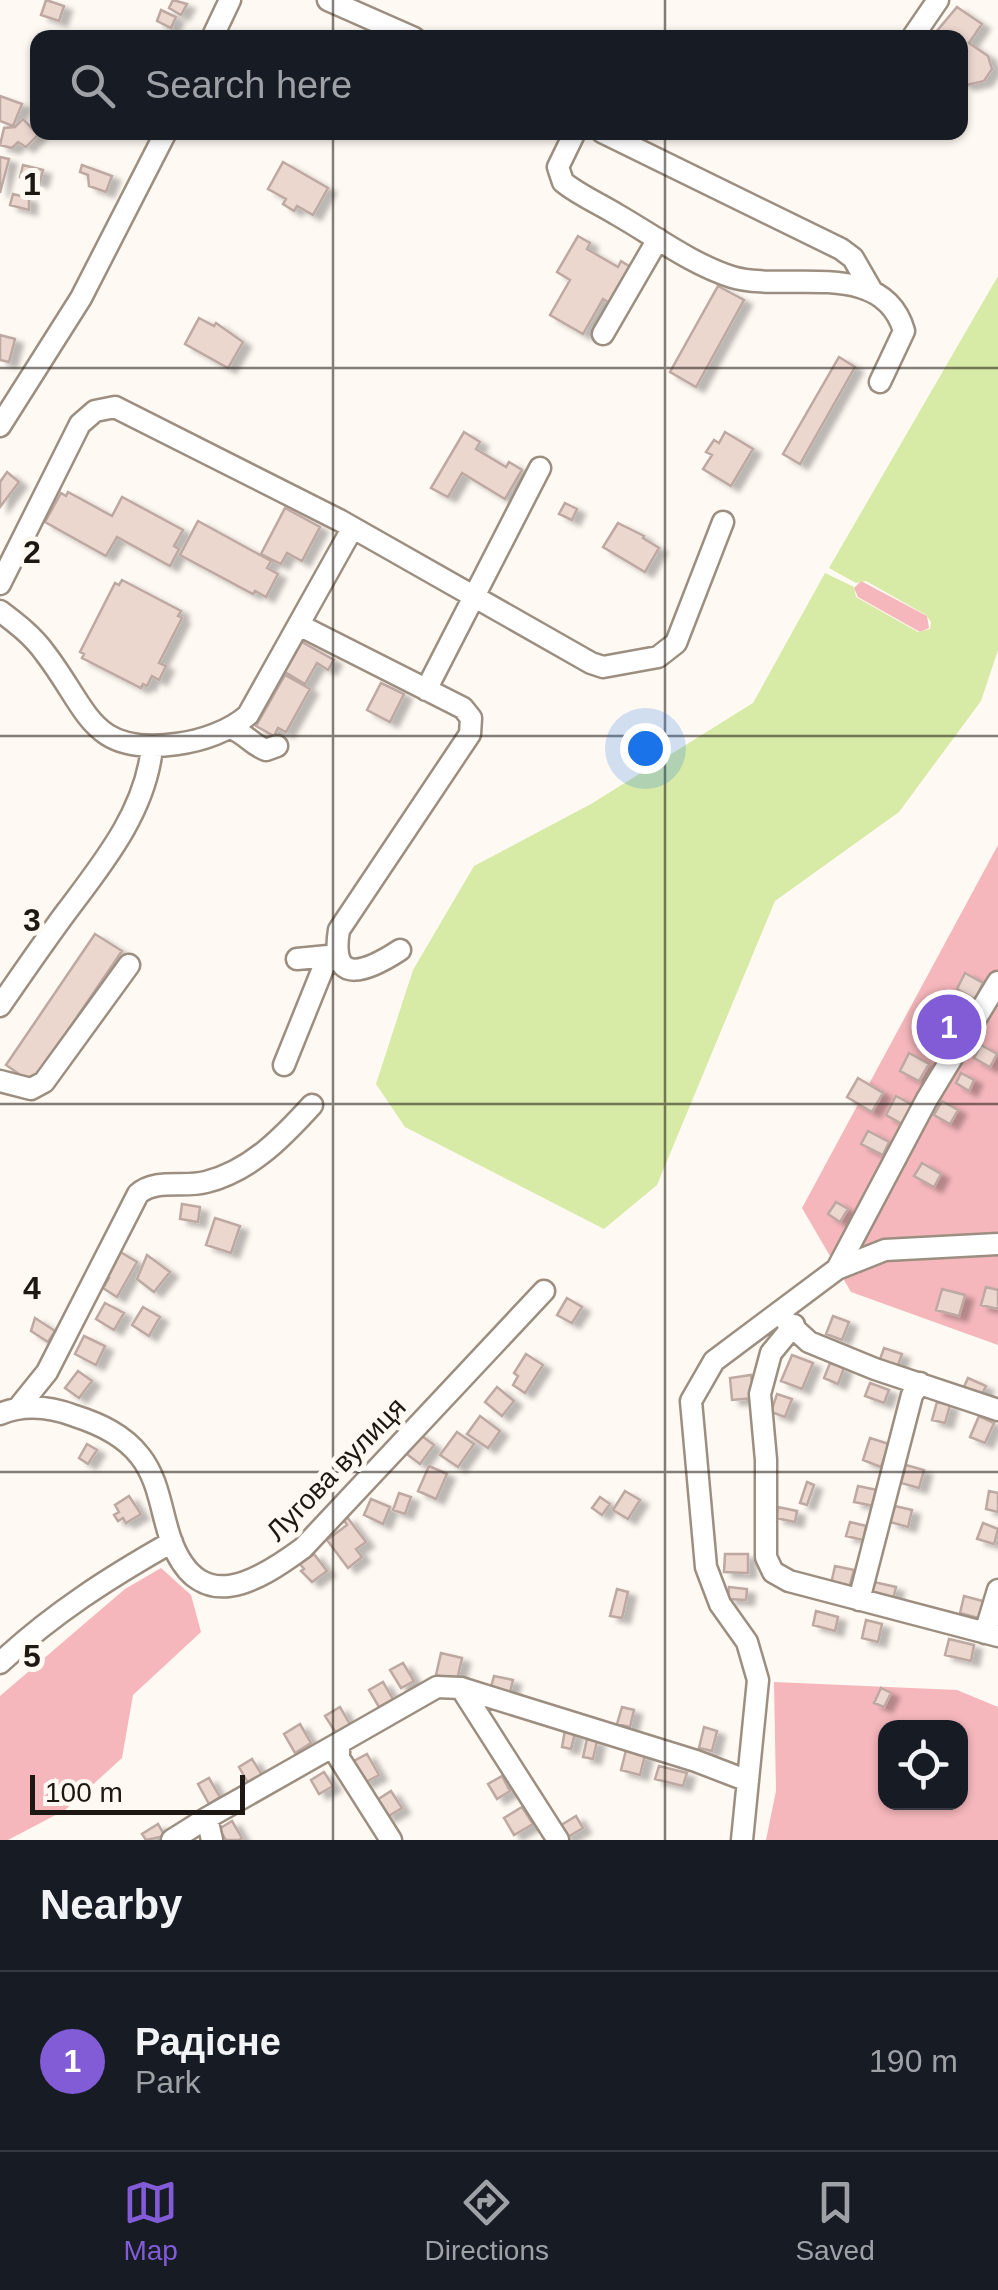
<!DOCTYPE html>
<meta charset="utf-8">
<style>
body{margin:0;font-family:Arial,sans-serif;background:#20242c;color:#f1f3f6}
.controls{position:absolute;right:30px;bottom:30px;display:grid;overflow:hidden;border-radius:20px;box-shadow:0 2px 8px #0004}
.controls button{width:90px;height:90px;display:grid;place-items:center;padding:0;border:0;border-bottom:2px solid #363941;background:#171b24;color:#f1f3f6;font:50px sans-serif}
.scale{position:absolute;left:30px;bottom:25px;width:215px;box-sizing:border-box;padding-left:10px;border:5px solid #1d1813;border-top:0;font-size:28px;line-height:35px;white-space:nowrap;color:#1d1813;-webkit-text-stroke:8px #fff9f3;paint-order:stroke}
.you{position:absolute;left:645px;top:748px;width:35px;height:35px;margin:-25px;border:8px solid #fff;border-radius:50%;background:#1a73e8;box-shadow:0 0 0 15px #1a73e833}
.badge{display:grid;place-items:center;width:65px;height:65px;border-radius:50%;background:#825cd6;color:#fff;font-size:32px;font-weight:700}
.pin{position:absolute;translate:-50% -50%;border:5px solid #fff;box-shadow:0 2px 10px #0006}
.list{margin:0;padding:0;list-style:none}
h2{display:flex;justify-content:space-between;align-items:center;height:130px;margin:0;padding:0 40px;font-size:42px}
h2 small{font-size:32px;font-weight:400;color:#9ea1a6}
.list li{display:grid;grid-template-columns:65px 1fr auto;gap:30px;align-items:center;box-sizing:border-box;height:180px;padding:0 40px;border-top:2px solid #363941}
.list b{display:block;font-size:38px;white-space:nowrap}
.list p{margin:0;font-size:32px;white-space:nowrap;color:#9ea1a6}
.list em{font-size:32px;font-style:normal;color:#9ea1a6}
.icon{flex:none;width:55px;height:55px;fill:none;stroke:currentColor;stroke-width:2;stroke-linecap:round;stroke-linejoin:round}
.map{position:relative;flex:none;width:998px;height:1840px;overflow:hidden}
.search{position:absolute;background:#171b24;box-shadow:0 2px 8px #0004;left:30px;right:30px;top:30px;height:110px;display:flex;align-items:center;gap:25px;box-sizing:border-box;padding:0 35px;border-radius:20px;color:#9ea1a6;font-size:38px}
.sheet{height:310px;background:#171b24}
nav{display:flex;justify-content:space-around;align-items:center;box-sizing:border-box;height:140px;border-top:2px solid #363941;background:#171b24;font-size:28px;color:#9ea1a6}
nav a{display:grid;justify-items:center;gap:5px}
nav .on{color:#825cd6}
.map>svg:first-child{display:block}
.green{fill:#f5b7bb;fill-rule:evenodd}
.water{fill:#d7eaa6}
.building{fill:#ecd7cf;stroke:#bda9a2;stroke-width:2.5;filter:url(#shadow)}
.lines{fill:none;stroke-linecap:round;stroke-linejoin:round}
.minor-casing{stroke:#9c8f81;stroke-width:25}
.minor{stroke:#fff;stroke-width:20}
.grid{fill:none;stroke:#1d1813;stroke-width:2.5;stroke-opacity:0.55}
.labels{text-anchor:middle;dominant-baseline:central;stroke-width:10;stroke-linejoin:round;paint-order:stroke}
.street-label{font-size:28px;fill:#1d1813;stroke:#fff9f3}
.grid-label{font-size:32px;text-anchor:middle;font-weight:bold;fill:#1d1813;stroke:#fff9f3;stroke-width:10;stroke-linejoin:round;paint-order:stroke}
</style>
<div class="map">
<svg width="998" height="1840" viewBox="0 0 998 1840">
<defs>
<filter id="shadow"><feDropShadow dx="8" dy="5" stdDeviation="2.5" flood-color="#0004"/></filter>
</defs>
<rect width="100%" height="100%" fill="#fff9f3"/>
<path class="green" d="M861,581l66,35 2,12 -9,4 -62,-35 -4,-9z
M998,845v500l-147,-53 -49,-84z
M161,1568l30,27 10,37 -68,63 -11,63 -57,52 -57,30h-8v-144l125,-107z
M774,1682l183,8 41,17v133h-232l10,-49zM886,1728h74v74h-74z"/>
<path class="water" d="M998,276v374l-17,51 -82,111 -124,89 -118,284 -53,44 -199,-102 -29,-43 37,-114 61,-104 117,-62 162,-101 72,-130 29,14 2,10 62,35 12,-3 1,-7 -5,-7 -60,-34 -10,2 -27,-15z"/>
<path class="building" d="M46,0l18,6 -5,15 -18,-6z
M173,0l14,4 -6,11 -12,-7z
M957,7l25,17 -13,19 19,13 4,13 -8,12 -17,4 -7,-5v-42h-29z
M161,10l15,7 -5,11 -14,-7z
M0,96l22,8 -9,22 -13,-5z
M23,119l15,16 -12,12 -8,-5 -6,6 -12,-3 4,-17 11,-1z
M0,157l9,2 -9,34z
M283,162l45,26 -15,27 -16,-9 -3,5 -11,-7 3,-5 -18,-10z
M23,165l20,5 -3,12 -20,-5z
M82,165l30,11 -6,16 -17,-6 -1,-11 -8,-3z
M13,194l16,4v12l-19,-5z
M578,236l12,7 -3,6 31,18 3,-6 14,9 -21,36 -11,-7 -20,35 -33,-19 20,-35 -13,-8z
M718,286l26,14 -48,87 -26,-15z
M199,318l15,8 2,-3 27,19 -15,26 -43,-24z
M0,335l15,4 -6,23 -9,-2z
M839,357l16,10 -55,97 -17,-10z
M464,432l16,10 -4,7 30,18 3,-5 13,8 -17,29 -43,-26 -14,24 -17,-9z
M725,432l28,17 -22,37 -28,-17 9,-14 -6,-3 8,-12 5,3z
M7,472l12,10 -19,25v-25z
M68,492l44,24 10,-19 61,33 -9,16 5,3 -9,17 -53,-29 -11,19 -61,-34 16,-29 5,3z
M565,503l12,6 -5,11 -13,-6z
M285,508l35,19 -18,34 -15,-8 -6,11 -20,-10z
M198,521l73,40 -4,7 11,6 -12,23 -11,-6 -2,3 -73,-39z
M618,523l26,13 -1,2 16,10 -14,24 -42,-25z
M122,580l59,31 -3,5 4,2 -23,45 7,3 -7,14 -7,-4 -5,10 -4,-2 -2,4 -59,-30 2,-4 -4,-2 35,-69 4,2z
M302,642l32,18 -6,10 -11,-7 -12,21 -20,-12z
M285,675l25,14 -24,43 -8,-4 -4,8 -18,-10z
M381,683l23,11 -14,28 -23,-12z
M95,934l27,17 -90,132 -26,-18z
M965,973l18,10 -8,16 -18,-10z
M981,1045l16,9 -7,13 -16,-9z
M909,1053l20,11 -10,17 -19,-10z
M961,1073l13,7 -5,11 -13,-8z
M858,1078l25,15 -11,19 -25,-15z
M896,1096l20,11 -10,19 -20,-11z
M942,1101l16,9 -8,14 -16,-9z
M868,1131l21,11 -6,13 -22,-11z
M922,1163l19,11 -7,13 -20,-11z
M836,1202l12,7 -8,13 -12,-8z
M182,1204l18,3 -2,15 -18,-3z
M215,1218l25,8 -9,27 -25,-8z
M117,1250l20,12 -20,35 -14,-9 6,-10 -6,-3z
M147,1255l23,17 -16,20 -17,-13z
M986,1287l12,3v19l-17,-4z
M942,1289l23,6 -6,21 -23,-6z
M567,1298l15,9 -10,16 -15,-8z
M105,1303l19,10 -10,17 -18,-11z
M143,1307l17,10 -11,19 -17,-11z
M833,1316l16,6 -7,18 -16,-6z
M35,1318l20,13 -7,11 -17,-11z
M84,1336l21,10 -9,19 -21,-11z
M884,1348l18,6 -5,14 -18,-6z
M526,1354l17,11 -18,28 -12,-8 5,-9 -4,-3z
M792,1355l21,8 -11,26 -21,-8z
M830,1363l14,5 -6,16 -14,-6z
M78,1371l14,10 -13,17 -14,-10z
M751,1375l3,23 -22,2 -2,-22z
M968,1378l18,8 -6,12 -17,-9z
M870,1383l19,7 -5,13 -19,-7z
M497,1387l17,14 -12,15 -17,-14z
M777,1394l15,5 -7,18 -14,-5z
M937,1402l13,3 -5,18 -13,-3z
M480,1416l20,15 -12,17 -21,-14z
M979,1416l15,7 -9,20 -15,-6z
M457,1432l17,12 -16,23 -18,-12z
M418,1433l16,12 -14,19 -16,-12z
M870,1438l19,6 -8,23 -18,-7z
M87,1444l10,6 -9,14 -9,-6z
M906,1465l18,5 -5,18 -18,-5z
M429,1466l18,8 -11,25 -18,-8z
M807,1482l7,3 -7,20 -7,-2z
M858,1486l19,4 -3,16 -20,-4z
M625,1491l15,9 -12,19 -15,-9z
M989,1491l9,2v19l-12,-3z
M399,1493l12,4 -6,17 -12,-4z
M129,1496l12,18 -15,9 -3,-5 -5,3 -4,-6 5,-3 -4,-7z
M600,1497l10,7 -8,11 -10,-7z
M371,1499l19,8 -7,17 -19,-9z
M895,1506l17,4 -4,17 -18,-5z
M778,1507l19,4 -2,11 -19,-4z
M347,1517l19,25 -10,7 6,8 -14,11 -21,-28 20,-15 -3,-5z
M850,1522l16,4 -3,14 -17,-4z
M983,1523l15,6 -4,15 -17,-5z
M314,1554l13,17 -15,11 -11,-11 3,-2 -4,-5z
M725,1554h23v19l-24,-1z
M835,1566l19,4 -5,18 -18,-4z
M874,1582l22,5 -4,16 -22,-5z
M729,1587l18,2 -1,11 -18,-1z
M617,1589l11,3 -6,26 -12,-2z
M964,1596l22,6 -4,17 -22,-6z
M816,1611l22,6 -3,14 -22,-6z
M866,1620l16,4 -4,18 -16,-4z
M949,1639l25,6 -3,16 -26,-6z
M441,1653l21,5 -5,22 -21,-5z
M403,1663l11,18 -13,7 -11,-18z
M494,1676l19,4 -3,12 -19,-5z
M383,1682l10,17 -14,8 -10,-17z
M881,1688l10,5 -7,14 -10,-4z
M340,1707l12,21 -14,8 -13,-20z
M622,1707l12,3 -4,17 -13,-3z
M300,1724l11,19 -16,10 -11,-19z
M704,1727l13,4 -5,20 -13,-3z
M565,1730l10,3 -4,16 -9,-2z
M587,1739l10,2 -4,18 -10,-2z
M626,1750l19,5 -5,20 -19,-5z
M367,1754l12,21 -15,8 -12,-21z
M252,1759l10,16 -14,8 -9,-16z
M659,1766l28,7 -4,13 -28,-7z
M324,1772l9,14 -14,8 -8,-14z
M502,1776l8,15 -13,8 -9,-15z
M209,1778l11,19 -11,7 -11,-20z
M391,1791l11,17 -15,9 -10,-17z
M522,1807l11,17 -19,11 -10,-17z
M576,1816l7,12 -17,10 -8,-11z
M232,1821l10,17 -3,2h-13l-7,-11z
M158,1824l7,12 -19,4 -4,-6z"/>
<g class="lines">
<g class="minor-casing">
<path id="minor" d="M328,0l86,38
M212,38l18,-38
M912,38l26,-38
M575,132l-17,35 5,15c16,13 35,21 53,32 37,21 75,50 116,63 53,16 151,-20 172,54l-24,51
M602,132l239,117 12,9 19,33
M603,334l55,-95
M0,426l81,-128 85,-166
M0,584l80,-160 15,-13 20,-4 226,114 250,142 12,4 55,-10 18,-14 47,-121
M0,611c16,12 33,25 45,42 44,57 45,103 132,91 24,-3 53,-13 71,-29l104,-186
M299,625l164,83 8,10 -1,16 -131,196c-10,60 32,39 61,20
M426,690l114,-222
M230,728c15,5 22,17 36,22l11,-4
M297,959l31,-3
M0,1006c22,-32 44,-64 67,-95 37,-49 79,-101 85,-164
M284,1065l44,-109 9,-3
M0,1081l31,8 13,-7 85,-117
M837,1269l90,-170 71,-117
M786,1321l23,21 66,27 123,41
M794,1325l-23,28 -11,41 6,66v97l7,15 16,9 209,55
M18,1408l29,-36 91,-178c18,-16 46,-6 68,-12 44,-11 76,-44 106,-77
M0,1414c24,-10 51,-7 75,2 25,8 49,19 65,40 20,25 21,58 32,87 29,73 85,39 131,5l241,-257
M859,1600l53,-205 8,-12
M985,1633l13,-43
M0,1663c52,-49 110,-86 172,-121
M461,1688l235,73 52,20
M172,1840l35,-22
M212,1840l-5,-22 132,-75
M391,1840l-52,-82v-15l98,-56 24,1 97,152
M742,1840l16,-160 -11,-38 -27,-38 -14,-37 -15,-166 23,-40 123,-92 48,-19 113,-6"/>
</g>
<use href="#minor" class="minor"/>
</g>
<path class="grid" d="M333,0v38M665,0v38M333,132v1708M665,132v1708M0,368h998M0,736h998M0,1104h998M0,1472h998"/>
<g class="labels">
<g class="street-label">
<text transform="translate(336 1469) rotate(-46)">Лугова вулиця</text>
</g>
</g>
<g class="grid-label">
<text x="32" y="195">1</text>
<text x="32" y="563">2</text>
<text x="32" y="931">3</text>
<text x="32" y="1299">4</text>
<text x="32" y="1667">5</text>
</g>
</svg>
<div class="controls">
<button><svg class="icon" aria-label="locate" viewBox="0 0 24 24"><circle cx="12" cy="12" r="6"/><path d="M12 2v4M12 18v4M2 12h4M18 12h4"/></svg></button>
</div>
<div class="scale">100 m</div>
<div class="you"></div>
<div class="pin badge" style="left:949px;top:1027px">1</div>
<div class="search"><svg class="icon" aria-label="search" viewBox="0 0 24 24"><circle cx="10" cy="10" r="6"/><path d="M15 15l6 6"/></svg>Search here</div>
</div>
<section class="sheet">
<h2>Nearby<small></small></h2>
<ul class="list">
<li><span class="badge">1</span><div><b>Радісне</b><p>Park</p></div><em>190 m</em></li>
</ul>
</section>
<nav>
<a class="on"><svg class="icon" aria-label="map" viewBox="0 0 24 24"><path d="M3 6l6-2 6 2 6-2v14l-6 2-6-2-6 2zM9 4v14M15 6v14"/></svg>Map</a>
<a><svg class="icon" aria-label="directions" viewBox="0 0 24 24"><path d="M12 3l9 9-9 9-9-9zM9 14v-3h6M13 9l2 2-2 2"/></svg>Directions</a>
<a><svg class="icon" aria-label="saved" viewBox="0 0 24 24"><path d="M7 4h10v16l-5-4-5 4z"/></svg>Saved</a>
</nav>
